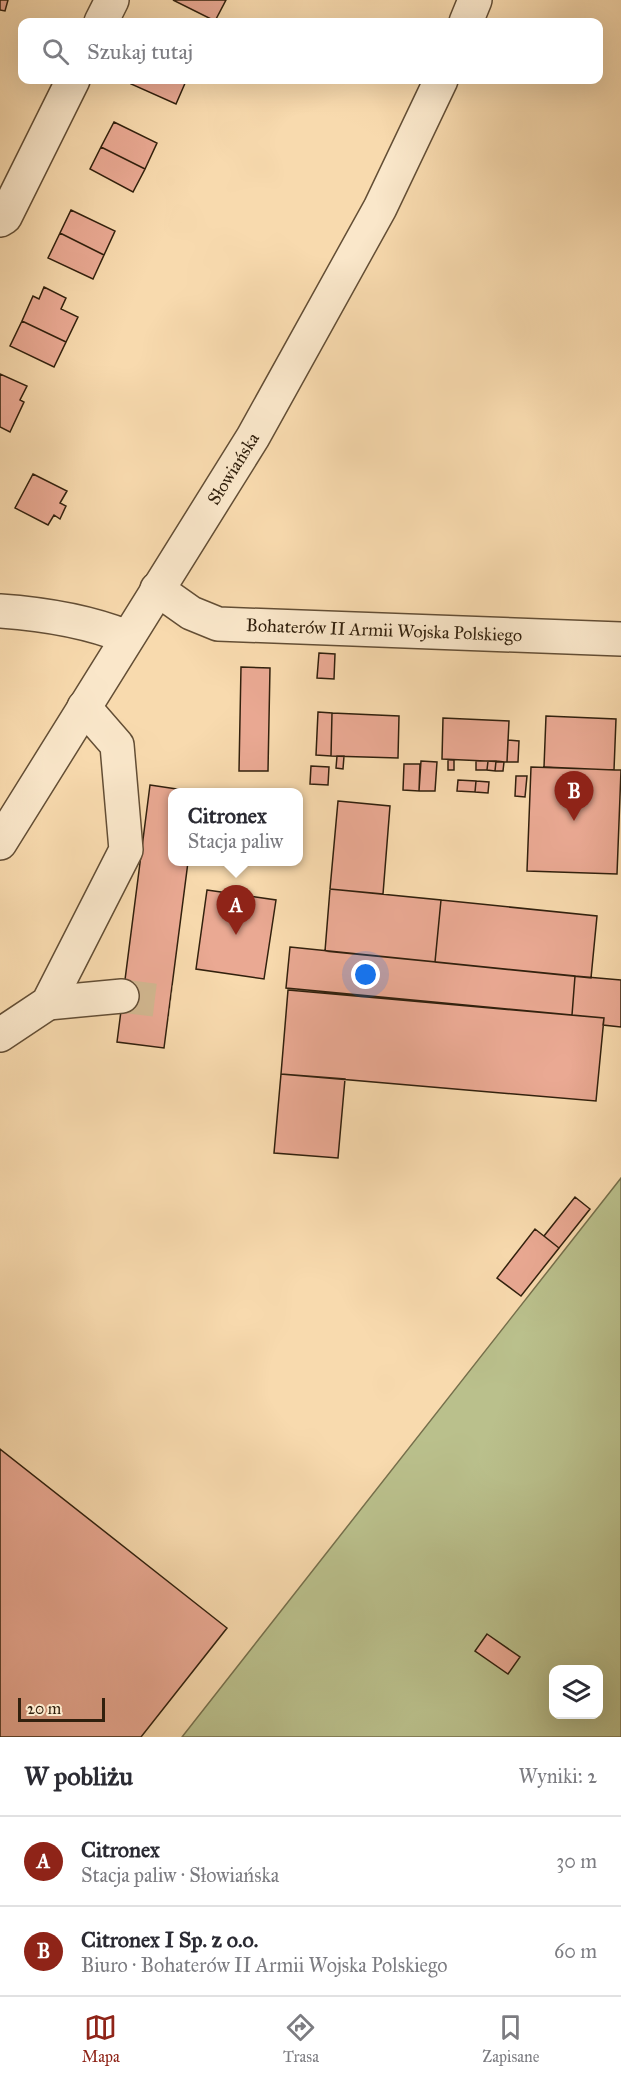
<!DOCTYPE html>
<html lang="pl">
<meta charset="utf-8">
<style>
body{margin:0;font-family:"IM FELL Great Primer",serif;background:#f7f7f7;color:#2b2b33}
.controls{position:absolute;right:18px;bottom:18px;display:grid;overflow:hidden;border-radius:12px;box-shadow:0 6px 24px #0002}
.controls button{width:54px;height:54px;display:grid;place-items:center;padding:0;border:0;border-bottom:2px solid #e1e1e2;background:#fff;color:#2b2b33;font:30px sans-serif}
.scale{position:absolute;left:18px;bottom:15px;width:87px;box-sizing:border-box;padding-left:6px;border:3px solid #31200d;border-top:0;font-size:16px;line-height:21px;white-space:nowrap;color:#31200d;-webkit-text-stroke:4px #fae7ca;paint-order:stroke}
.you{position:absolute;left:366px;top:975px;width:21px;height:21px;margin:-15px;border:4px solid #fff;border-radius:50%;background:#1a73e8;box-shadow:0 0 0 9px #1a73e833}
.badge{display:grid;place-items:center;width:39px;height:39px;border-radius:50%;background:#8f2418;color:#fff;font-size:20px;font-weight:700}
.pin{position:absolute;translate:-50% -50px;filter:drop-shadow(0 2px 3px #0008)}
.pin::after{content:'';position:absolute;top:32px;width:21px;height:18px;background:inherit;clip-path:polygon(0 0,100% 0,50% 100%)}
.popup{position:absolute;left:168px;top:788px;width:135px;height:78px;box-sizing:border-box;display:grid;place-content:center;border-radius:12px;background:#fff;filter:drop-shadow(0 2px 4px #0005);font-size:20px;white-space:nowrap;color:#7c7c81}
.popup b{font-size:22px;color:#2b2b33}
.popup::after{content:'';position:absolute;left:50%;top:100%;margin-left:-12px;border:12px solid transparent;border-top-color:#fff}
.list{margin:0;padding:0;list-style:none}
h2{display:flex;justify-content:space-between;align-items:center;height:78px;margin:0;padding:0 24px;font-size:26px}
h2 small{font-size:20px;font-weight:400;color:#7c7c81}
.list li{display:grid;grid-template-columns:39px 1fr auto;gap:18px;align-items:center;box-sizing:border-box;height:90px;padding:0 24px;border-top:2px solid #e1e1e2}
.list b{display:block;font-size:22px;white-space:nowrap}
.list p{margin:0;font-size:20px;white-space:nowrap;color:#7c7c81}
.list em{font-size:20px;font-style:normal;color:#7c7c81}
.icon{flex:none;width:33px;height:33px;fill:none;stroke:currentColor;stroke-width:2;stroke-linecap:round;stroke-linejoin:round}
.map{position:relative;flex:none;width:621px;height:1737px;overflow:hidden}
.search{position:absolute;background:#fff;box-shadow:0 6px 24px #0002;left:18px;right:18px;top:18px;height:66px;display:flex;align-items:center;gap:15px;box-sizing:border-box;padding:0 21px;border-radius:12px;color:#7c7c81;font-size:22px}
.sheet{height:258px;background:#fff}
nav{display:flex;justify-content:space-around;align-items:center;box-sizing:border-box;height:84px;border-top:2px solid #e1e1e2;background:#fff;font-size:16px;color:#7c7c81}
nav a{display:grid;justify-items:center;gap:3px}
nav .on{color:#8f2418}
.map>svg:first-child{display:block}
.garden{fill:#bac08c;stroke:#76704c;stroke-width:1.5;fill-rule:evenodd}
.building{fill:#eaa993;stroke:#31200d;stroke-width:1.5}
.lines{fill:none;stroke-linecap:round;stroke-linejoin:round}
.minor-tunnel{stroke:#d0b58e;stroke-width:33;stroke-dasharray:33 16;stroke-linecap:butt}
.minor-casing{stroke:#634e35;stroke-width:36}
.minor{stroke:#fae7ca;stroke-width:33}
.labels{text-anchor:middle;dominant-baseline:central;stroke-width:5;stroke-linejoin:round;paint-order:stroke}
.street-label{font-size:18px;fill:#31200d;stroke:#fae7ca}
</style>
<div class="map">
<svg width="621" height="1737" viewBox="0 0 621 1737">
<rect width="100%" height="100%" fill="#f8daae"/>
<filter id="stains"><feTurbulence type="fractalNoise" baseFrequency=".00333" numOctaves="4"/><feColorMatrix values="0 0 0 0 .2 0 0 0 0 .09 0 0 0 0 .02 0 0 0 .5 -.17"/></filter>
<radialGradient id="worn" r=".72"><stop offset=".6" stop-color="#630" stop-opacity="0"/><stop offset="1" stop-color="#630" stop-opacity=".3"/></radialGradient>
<path class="garden" d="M621,1178v559h-439zM554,1670h44v44h-44z"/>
<path class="building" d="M0,0h8l-3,11 -5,-1z
M173,0h53l-11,21z
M133,80h50l3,1 -10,23 -45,-20z
M114,122l43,21 -12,26 -44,-22z
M101,147l44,22 -12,23 -43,-23z
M71,210l44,21 -11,24 -44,-22z
M60,233l44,22 -11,24 -45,-21z
M44,287l22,11 -5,11 17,8 -12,25 -44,-21 11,-25 6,3z
M22,321l44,21 -12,25 -44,-21z
M0,374l27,12 -7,14 4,2 -14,30 -10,-5z
M33,474l34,17 -7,12 6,3 -6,13 -6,-4 -6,10 -33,-17z
M319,653l16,1 -1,25 -17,-1z
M241,667l29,1 -2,103h-29z
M318,712l14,1 -1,43 -15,-1z
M332,713l67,3 -1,42 -67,-2z
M546,716l70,3 -2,51 -70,-3z
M443,718l66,3 -2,41 -65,-3z
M508,740l11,1 -1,21h-11z
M337,756h7l-1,13 -7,-1z
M448,760h6v10h-6z
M421,761l16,1 -2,29h-16z
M476,761h12l-1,9h-11z
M488,761h8l-1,10 -8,-1z
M496,761l8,1 -1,9h-8z
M404,764h16l-1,27 -16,-1z
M311,766l18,1 -1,18 -18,-1z
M531,767l90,3 -4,104 -90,-3z
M516,776h11l-2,21 -10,-1z
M458,780l18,1 -1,11 -18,-1z
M476,781l13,1 -1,11 -13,-1z
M150,785l47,7h-24v70h15l-24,186 -47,-6z
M338,801l52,5 -7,88 -53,-5z
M330,889l111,11 -6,62 -110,-11z
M207,890l69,10 -12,79 -68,-10z
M441,900l156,16 -6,62 -156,-16z
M290,947l285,29 -3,39 -286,-27z
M575,976l46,4v47l-18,-2 1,-7 -32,-3z
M288,990l316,28 -8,83 -315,-27z
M281,1074l64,5 -7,79 -64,-5z
M575,1197l15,12 -31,39 -15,-12z
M535,1229l24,19 -38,48 -24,-18z
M0,1449l227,179 -86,109h-141z
M487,1634l33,23 -12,17 -33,-23z"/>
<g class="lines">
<path class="minor-tunnel" d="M122,996l49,6"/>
<g class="minor-casing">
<g id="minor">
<path d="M101,22l11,-22"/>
<path d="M466,22l9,-22"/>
<path d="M0,220l5,-3 68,-137"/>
<path id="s1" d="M157,589l34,24 27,11 403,15"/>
<path d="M0,611c43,3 87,10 127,26"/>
<path id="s2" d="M0,843l253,-406 127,-229 61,-128"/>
<path d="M48,1003l74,-7"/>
<path d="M0,1035l48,-32 78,-153 -9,-105 -33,-38"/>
</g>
</g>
<use href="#minor" class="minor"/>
</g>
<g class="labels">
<g class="street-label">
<text stroke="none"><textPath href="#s2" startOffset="441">Słowiańska</textPath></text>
<text stroke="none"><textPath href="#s1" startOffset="237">Bohaterów II Armii Wojska Polskiego</textPath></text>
</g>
</g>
<rect width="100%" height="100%" filter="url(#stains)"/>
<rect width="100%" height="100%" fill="url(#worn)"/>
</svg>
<div class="controls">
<button><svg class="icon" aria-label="layers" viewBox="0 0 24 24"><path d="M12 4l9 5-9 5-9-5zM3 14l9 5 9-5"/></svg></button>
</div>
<div class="scale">20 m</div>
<div class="you"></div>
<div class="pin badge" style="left:236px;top:935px">A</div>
<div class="popup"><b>Citronex</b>Stacja paliw</div>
<div class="pin badge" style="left:574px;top:821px">B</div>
<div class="search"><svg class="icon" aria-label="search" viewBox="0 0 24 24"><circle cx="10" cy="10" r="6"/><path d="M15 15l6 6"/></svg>Szukaj tutaj</div>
</div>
<section class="sheet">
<h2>W pobliżu<small>Wyniki: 2</small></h2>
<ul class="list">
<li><span class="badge">A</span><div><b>Citronex</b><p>Stacja paliw · Słowiańska</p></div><em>30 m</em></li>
<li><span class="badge">B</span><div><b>Citronex I Sp. z o.o.</b><p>Biuro · Bohaterów II Armii Wojska Polskiego</p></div><em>60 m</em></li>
</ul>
</section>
<nav>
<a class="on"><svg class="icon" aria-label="map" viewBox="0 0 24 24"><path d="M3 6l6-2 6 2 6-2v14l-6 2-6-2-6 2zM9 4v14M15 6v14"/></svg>Mapa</a>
<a><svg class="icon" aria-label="directions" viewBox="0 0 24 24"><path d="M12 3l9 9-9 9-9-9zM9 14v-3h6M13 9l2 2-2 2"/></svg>Trasa</a>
<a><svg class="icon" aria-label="saved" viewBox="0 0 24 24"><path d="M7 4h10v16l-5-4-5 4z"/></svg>Zapisane</a>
</nav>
